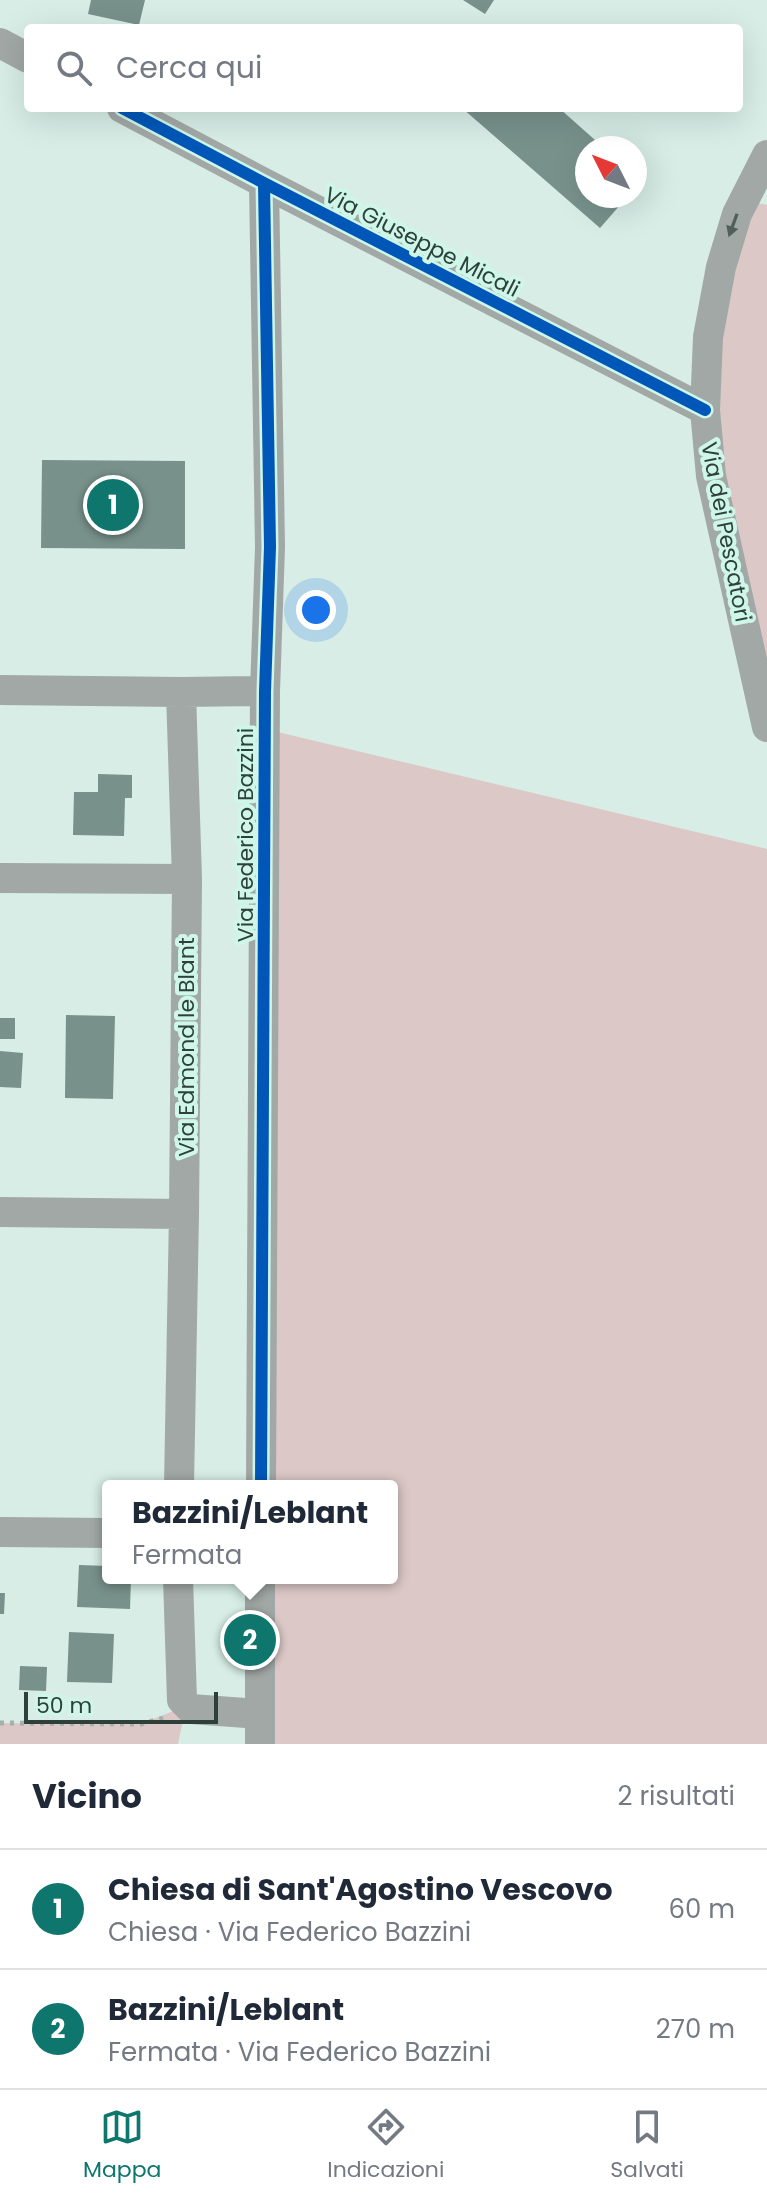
<!DOCTYPE html>
<html lang="it">
<meta charset="utf-8">
<style>
body{margin:0;font-family:Poppins,sans-serif;background:#f6f6f7;color:#1f2937}
.compass{position:absolute;left:575px;top:136px;width:72px;height:72px;border-radius:50%;background:#fff;box-shadow:0 8px 32px #0002;rotate:312deg}
.scale{position:absolute;left:24px;bottom:20px;width:194px;box-sizing:border-box;padding-left:8px;border:4px solid #2f403a;border-top:0;font-size:22px;line-height:28px;white-space:nowrap;color:#2f403a;-webkit-text-stroke:6px #cef6e9;paint-order:stroke}
.you{position:absolute;left:316px;top:610px;width:28px;height:28px;margin:-20px;border:6px solid #fff;border-radius:50%;background:#1a73e8;box-shadow:0 0 0 12px #1a73e833}
.badge{display:grid;place-items:center;width:52px;height:52px;border-radius:50%;background:#0f766e;color:#fff;font-size:26px;font-weight:700}
.pin{position:absolute;translate:-50% -50%;border:4px solid #fff;box-shadow:0 2px 8px #0006}
.popup{position:absolute;left:102px;top:1480px;width:296px;height:104px;box-sizing:border-box;display:grid;place-content:center;border-radius:8px;background:#fff;filter:drop-shadow(0 2px 6px #0005);font-size:26px;white-space:nowrap;color:#747a83}
.popup b{font-size:30px;color:#1f2937}
.popup::after{content:'';position:absolute;left:50%;top:100%;margin-left:-16px;border:16px solid transparent;border-top-color:#fff}
.list{margin:0;padding:0;list-style:none}
h2{display:flex;justify-content:space-between;align-items:center;height:104px;margin:0;padding:0 32px;font-size:34px}
h2 small{font-size:26px;font-weight:400;color:#747a83}
.list li{display:grid;grid-template-columns:52px 1fr auto;gap:24px;align-items:center;box-sizing:border-box;height:120px;padding:0 32px;border-top:2px solid #e0e1e3}
.list b{display:block;font-size:30px;white-space:nowrap}
.list p{margin:0;font-size:26px;white-space:nowrap;color:#747a83}
.list em{font-size:26px;font-style:normal;color:#747a83}
.icon{flex:none;width:44px;height:44px;fill:none;stroke:currentColor;stroke-width:2;stroke-linecap:round;stroke-linejoin:round}
.map{position:relative;flex:none;width:767px;height:1744px;overflow:hidden}
.search{position:absolute;background:#fff;box-shadow:0 8px 32px #0002;left:24px;right:24px;top:24px;height:88px;display:flex;align-items:center;gap:20px;box-sizing:border-box;padding:0 28px;border-radius:8px;color:#747a83;font-size:30px}
.sheet{height:344px;background:#fff}
nav{display:flex;justify-content:space-around;align-items:center;box-sizing:border-box;height:112px;border-top:2px solid #e0e1e3;background:#fff;font-size:22px;color:#747a83}
nav a{display:grid;justify-items:center;gap:4px}
nav .on{color:#0f766e}
.map>svg:first-child{display:block}
.green{fill:#dbc8c7}
.building{fill:#78918b}
.lines{fill:none;stroke-linecap:round;stroke-linejoin:round}
.path{stroke:#a5b1ac;stroke-width:5;stroke-dasharray:4 6;stroke-linecap:butt}
.minor{stroke:#a1a8a6;stroke-width:30}
.cycleway-casing{stroke:#cef6e9;stroke-width:17}
.cycleway{stroke:#0057b8;stroke-width:12}
.oneway{fill:#515f5a}
.labels{text-anchor:middle;dominant-baseline:central;stroke-width:8;stroke-linejoin:round;paint-order:stroke}
.street-label{font-size:22px;fill:#2f403a;stroke:#cef6e9}
</style>
<div class="map">
<svg width="767" height="1744" viewBox="0 0 767 1744">
<rect width="100%" height="100%" fill="#d7ede6"/>
<path class="green" d="M743,200l24,5v521l-62,-316z
M265,729l502,120v895h-507v-166h132v-92h-131z
M186,1706l-8,38h-178v-21l141,1z"/>
<path class="building" d="M91,0h54l-6,25 -51,-11z
M463,0h31l-9,14z
M462,108h97l45,40h-17v48h41l-28,32z
M42,460l143,1v88l-144,-1z
M98,774l34,1v23h-7l-1,38 -51,-1 1,-43h24z
M66,1015l49,1 -2,83 -48,-1z
M0,1018h15v21h-15z
M0,1051l23,2 -2,35 -21,-1z
M79,1565l29,1v12h23l-1,31 -53,-2z
M0,1593h5l-1,21h-4z
M69,1632l45,2 -2,49 -45,-1z
M20,1666l27,1 -1,24 -27,-1z"/>
<g class="lines">
<path class="path" d="M0,1723l141,1 23,-6"/>
<path class="minor" d="M0,43l28,15
M122,108l142,75 441,227
M767,155l-30,59 -16,53 -13,70 -3,73 6,66 56,251
M0,690l181,2
M0,878l187,1
M0,1212l184,2
M179,1486l5,-272 3,-335 -6,-187 84,-1
M261,1486l4,-795 5,-144 -6,-364
M0,1532l108,1
M178,1578l4,122 9,9 68,5
M260,1744v-166"/>
<g class="cycleway-casing">
<path id="cycleway" d="M122,108l142,75 441,227
M261,1486l4,-795 5,-144 -6,-364"/>
</g>
<use href="#cycleway" class="cycleway"/>
</g>
<defs><path id="oneway-solid" d="M-6-.8H1V-3.2L6.5 0L1 3.2V.8H-6Z" transform="scale(2)"/></defs>
<use class="oneway" href="#oneway-solid" transform="translate(733 225) rotate(110)"/>
<g class="labels">
<g class="street-label">
<text transform="translate(422 242) rotate(27)">Via Giuseppe Micali</text>
<text transform="translate(726 532) rotate(79)">Via dei Pescatori</text>
<text transform="translate(245 835) rotate(-90)">Via Federico Bazzini</text>
<text transform="translate(186 1047) rotate(-90)">Via Edmond le Blant</text>
</g>
</g>
</svg>
<svg class="compass" viewBox="-18 -18 36 36"><path d="M0-13l5 13h-10z" fill="#e53935"/><path d="M0 13l5-13h-10z" fill="#747a83"/></svg>
<div class="scale">50 m</div>
<div class="you"></div>
<div class="pin badge" style="left:113px;top:505px">1</div>
<div class="pin badge" style="left:250px;top:1640px">2</div>
<div class="popup"><b>Bazzini/Leblant</b>Fermata</div>
<div class="search"><svg class="icon" aria-label="search" viewBox="0 0 24 24"><circle cx="10" cy="10" r="6"/><path d="M15 15l6 6"/></svg>Cerca qui</div>
</div>
<section class="sheet">
<h2>Vicino<small>2 risultati</small></h2>
<ul class="list">
<li><span class="badge">1</span><div><b>Chiesa di Sant'Agostino Vescovo</b><p>Chiesa · Via Federico Bazzini</p></div><em>60 m</em></li>
<li><span class="badge">2</span><div><b>Bazzini/Leblant</b><p>Fermata · Via Federico Bazzini</p></div><em>270 m</em></li>
</ul>
</section>
<nav>
<a class="on"><svg class="icon" aria-label="map" viewBox="0 0 24 24"><path d="M3 6l6-2 6 2 6-2v14l-6 2-6-2-6 2zM9 4v14M15 6v14"/></svg>Mappa</a>
<a><svg class="icon" aria-label="directions" viewBox="0 0 24 24"><path d="M12 3l9 9-9 9-9-9zM9 14v-3h6M13 9l2 2-2 2"/></svg>Indicazioni</a>
<a><svg class="icon" aria-label="saved" viewBox="0 0 24 24"><path d="M7 4h10v16l-5-4-5 4z"/></svg>Salvati</a>
</nav>
